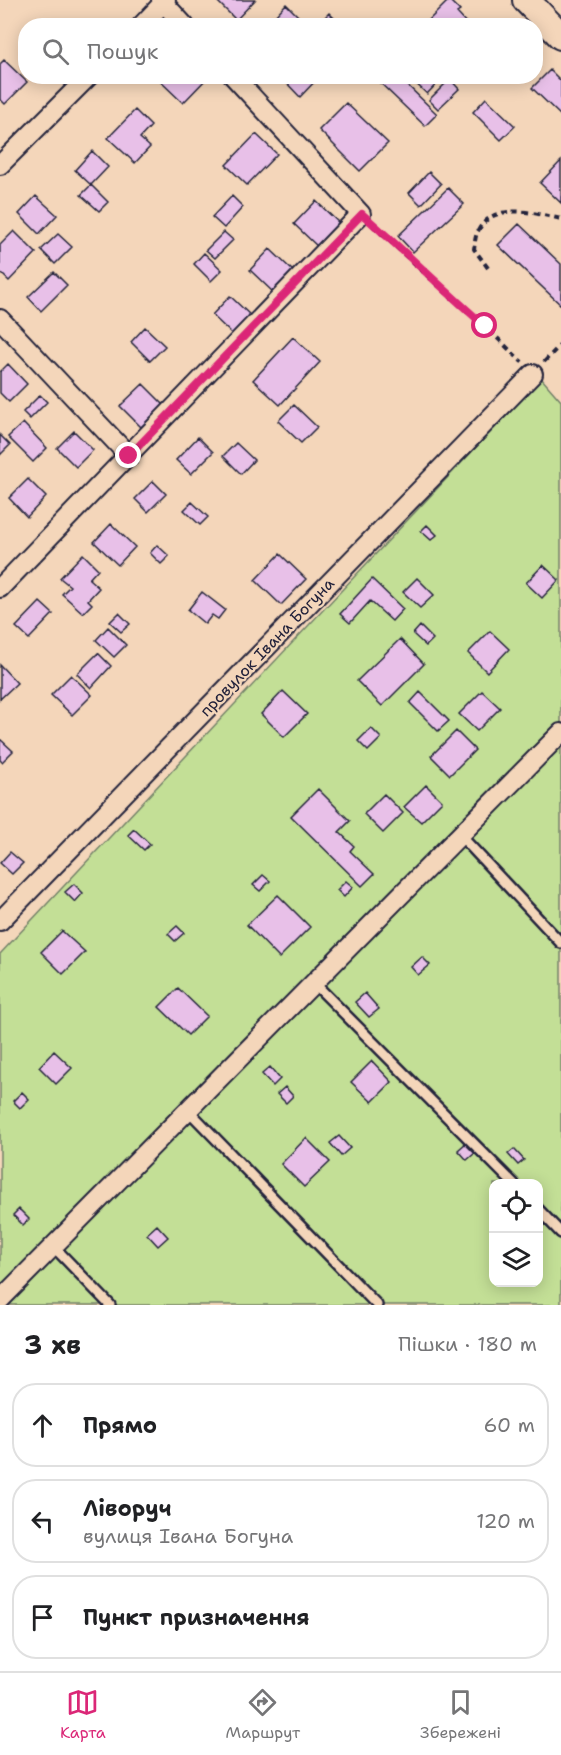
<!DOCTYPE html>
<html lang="uk">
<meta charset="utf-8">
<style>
body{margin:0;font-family:"Shantell Sans",sans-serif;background:#f6f6f6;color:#202124}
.controls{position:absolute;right:18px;bottom:18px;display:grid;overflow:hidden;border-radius:12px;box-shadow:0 3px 15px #0003}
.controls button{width:54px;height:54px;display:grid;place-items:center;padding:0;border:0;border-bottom:2px solid #e0e0e0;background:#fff;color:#202124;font:30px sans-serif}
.stop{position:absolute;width:18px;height:18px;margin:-14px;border:4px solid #db2777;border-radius:50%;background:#fff}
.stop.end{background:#db2777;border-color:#fff;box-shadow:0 2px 6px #0008}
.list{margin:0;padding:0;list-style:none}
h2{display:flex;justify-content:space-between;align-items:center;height:78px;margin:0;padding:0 24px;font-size:26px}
h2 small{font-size:20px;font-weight:400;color:#757577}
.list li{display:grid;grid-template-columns:39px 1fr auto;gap:18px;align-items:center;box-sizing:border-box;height:84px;margin:0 12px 12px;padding:0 12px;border:2px solid #e0e0e0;border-radius:24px}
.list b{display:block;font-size:22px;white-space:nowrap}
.list p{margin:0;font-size:20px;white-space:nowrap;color:#757577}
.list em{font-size:20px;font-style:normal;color:#757577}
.icon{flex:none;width:33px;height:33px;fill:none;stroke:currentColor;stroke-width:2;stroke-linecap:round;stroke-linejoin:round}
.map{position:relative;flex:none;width:561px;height:1305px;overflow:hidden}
.search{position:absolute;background:#fff;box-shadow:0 3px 15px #0003;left:18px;right:18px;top:18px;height:66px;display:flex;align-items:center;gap:15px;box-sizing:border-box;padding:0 21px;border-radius:24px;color:#757577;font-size:22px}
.sheet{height:366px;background:#fff}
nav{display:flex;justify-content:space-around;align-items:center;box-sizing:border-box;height:84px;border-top:2px solid #e0e0e0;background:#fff;font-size:16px;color:#757577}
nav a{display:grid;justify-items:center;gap:3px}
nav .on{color:#db2777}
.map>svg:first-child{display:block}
.green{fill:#c3df96;stroke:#728068;stroke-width:1.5;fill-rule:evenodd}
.building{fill:#e8c0e8;stroke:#22223b;stroke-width:1.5}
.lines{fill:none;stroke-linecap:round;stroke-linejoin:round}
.lane-casing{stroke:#22223b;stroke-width:14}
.street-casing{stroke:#22223b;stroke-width:22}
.secondary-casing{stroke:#22223b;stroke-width:30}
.path{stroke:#22223b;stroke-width:4;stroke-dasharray:6 4.5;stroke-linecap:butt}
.lane{stroke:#f4d6ba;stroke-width:9}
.street{stroke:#f4d6ba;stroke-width:18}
.secondary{stroke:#f4d6ba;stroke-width:26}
.route{stroke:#db2777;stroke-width:8}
.labels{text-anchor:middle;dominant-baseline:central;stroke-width:4.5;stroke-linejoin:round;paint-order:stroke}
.street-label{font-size:16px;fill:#22223b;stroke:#f4d6ba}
</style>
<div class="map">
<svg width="561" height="1305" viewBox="0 0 561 1305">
<rect width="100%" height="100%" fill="#f4d6ba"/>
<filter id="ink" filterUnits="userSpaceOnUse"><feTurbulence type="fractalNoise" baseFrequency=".0167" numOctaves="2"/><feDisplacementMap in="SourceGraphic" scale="12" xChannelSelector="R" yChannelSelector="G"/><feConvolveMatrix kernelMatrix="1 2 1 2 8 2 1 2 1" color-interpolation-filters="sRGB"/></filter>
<g filter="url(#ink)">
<path class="green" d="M541,378l20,23v904h-561v-351zM494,1184h44v98h-44z"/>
<path class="building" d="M216,0h39l-19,20z
M449,0l11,11 -3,2 12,13h-46z
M286,4l22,22h-23l-10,-10z
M329,13l13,13h-19l-3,-4z
M4,60l23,22 -22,22 -5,-5v-35z
M550,70l11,11v35l-29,-28z
M164,76h45l-26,27 -23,-22z
M280,76h40l-20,21z
M373,76h25l39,38 -12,12z
M408,76h36l-17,18z
M450,79l9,10 -21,20 -9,-9z
M486,98l29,28 -14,14 -28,-28z
M346,103l42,40 -28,28 -41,-41z
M135,110l16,16 -11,12 10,9 -15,16 -27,-25z
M256,134l21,20 -30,31 -21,-20z
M92,151l16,16 -17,18 -16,-15z
M561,161v42l-21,-20z
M429,172l12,12 -20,21 -12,-12z
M91,185l17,17 -9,9 -18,-16z
M448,188l16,16 -51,48 -15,-16z
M36,196l21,19 -18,19 -20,-20z
M232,196l11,11 -19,21 -12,-11z
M316,201l24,23 -22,23 -24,-23z
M519,224l42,40v41l-63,-60z
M14,231l22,22 -27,28 -9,-9v-27z
M224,232l9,8 -18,18 -9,-8z
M58,234l14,13 -17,17 -14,-14z
M270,249l23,22 -20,21 -23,-22z
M204,253l18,17 -11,11 -17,-17z
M54,272l13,13 -26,26 -13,-14z
M230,296l20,19 -18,19 -20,-19z
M145,327l20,19 -15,15 -19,-19z
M293,337l27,25 -40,43 -27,-25z
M8,364l19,20 -18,18 -9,-9v-21z
M143,384l21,21 -23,22 -21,-21z
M40,395l7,7 -17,17 -7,-7z
M294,405l23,22 -16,16 -23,-22z
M23,423l24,25 -14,14 -25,-25z
M74,431l19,19 -17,17 -19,-19z
M0,435l10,10 -10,10z
M198,437l15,15 -22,22 -15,-14z
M236,443l18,17 -13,14 -18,-18z
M28,479l18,18 -19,20 -18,-19z
M153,481l13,13 -18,18 -13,-13z
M192,502l16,15 -8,8 -16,-15z
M111,524l24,23 -17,18 -24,-23z
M427,525l10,10 -6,5 -10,-9z
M157,545l12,11 -8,8 -11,-11z
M83,554l15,15 -9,10 10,9 -11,12 4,4 -9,9 -21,-19 8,-8 -10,-8z
M280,554l26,25 -25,26 -26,-25z
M543,565l16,15 -17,18 -16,-15z
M417,578l17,17 -14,13 -17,-16z
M372,579l31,30 -11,12 -22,-20 -20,22 -10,-9z
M202,592l23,18 -7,9 -6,-4 -7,9 -17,-14z
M40,602l13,12 -24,25 -13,-12z
M119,613l11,11 -9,8 -11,-10z
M420,626l13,13 -7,7 -13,-12z
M108,627l18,18 -12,12 -18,-17z
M490,631l19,18 -22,23 -19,-19z
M400,639l24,25 -42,42 -25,-25z
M98,653l13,13 -20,22 -14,-14z
M0,665l17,18 -17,16z
M71,675l21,20 -20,20 -21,-20z
M283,691l24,23 -23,23 -23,-23z
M482,691l18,17 -23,23 -18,-17z
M420,692l29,29 -11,10 -28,-28z
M371,728l10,10 -13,13 -10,-10z
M456,731l19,19 -25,25 -19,-19z
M0,739l13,12 -11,11 -2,-2z
M426,785l16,16 -21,21 -17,-15z
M318,789l32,32 -11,11 15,14 -4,5 24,23 -12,12 -71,-70z
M384,794l19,19 -20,20 -19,-19z
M134,829l16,15 -6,6 -16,-15z
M10,852l13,11 -11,11 -12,-11z
M263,875l7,6 -10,10 -7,-6z
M346,881l7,6 -9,10 -7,-7z
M74,884l9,9 -8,9 -10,-10z
M278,895l32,32 -31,31 -32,-33z
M177,926l7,7 -9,8 -7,-7z
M62,931l23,21 -22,22 -22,-22z
M422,957l8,8 -12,10 -7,-8z
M178,988l29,28 -19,19 -29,-28z
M365,993l14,16 -10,8 -14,-15z
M54,1051l18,17 -16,16 -17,-17z
M372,1061l20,21 -20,20 -21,-20z
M270,1067l10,12 -7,7 -11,-12z
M285,1087l8,9 -7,7 -9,-9z
M22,1092l7,7 -9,9 -7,-7z
M339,1136l11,12 -9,8 -11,-13z
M306,1138l24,24 -26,25 -23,-23z
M466,1143l9,10 -8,7 -9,-10z
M514,1149l10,11 -6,5 -10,-11z
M19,1209l10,10 -6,6 -10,-10z
M157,1225l11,12 -10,9 -11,-12z"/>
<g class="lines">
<g class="lane-casing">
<path id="lane" d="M460,835l101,108
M314,983l200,201
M188,1110l189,195
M538,1209l23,24
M53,1246l57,59"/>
</g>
<g class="street-casing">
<path id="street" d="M161,0l24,26
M141,26l25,-26
M0,165l89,-89
M0,319l129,137
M0,588l361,-374 -128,-138
M0,921l533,-547
M0,1300l561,-567"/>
</g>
<g class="secondary-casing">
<path id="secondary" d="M526,0l35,36"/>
</g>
<path class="path" d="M373,225l52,48 60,53 37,36
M488,268l-14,-19c1,-6 1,-13 4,-18 15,-30 57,-18 83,-12
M544,362l17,-18"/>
<use href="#lane" class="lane"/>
<use href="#street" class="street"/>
<use href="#secondary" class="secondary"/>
</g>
</g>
<g class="lines" filter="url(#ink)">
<path class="route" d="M129,456l233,-242c41,36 81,75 123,112"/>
</g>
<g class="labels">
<g class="street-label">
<text transform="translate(267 647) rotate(-46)">провулок Івана Богуна</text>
</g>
</g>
</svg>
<div class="controls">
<button><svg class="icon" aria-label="locate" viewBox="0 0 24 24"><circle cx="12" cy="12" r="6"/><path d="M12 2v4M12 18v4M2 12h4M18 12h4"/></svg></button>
<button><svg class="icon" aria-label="layers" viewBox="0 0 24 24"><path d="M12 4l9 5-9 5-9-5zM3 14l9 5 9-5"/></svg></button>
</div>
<div class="stop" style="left:485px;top:326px"></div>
<div class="stop end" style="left:129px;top:456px"></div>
<div class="search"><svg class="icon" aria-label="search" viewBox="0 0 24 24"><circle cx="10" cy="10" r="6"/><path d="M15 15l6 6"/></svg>Пошук</div>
</div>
<section class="sheet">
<h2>3 хв<small>Пішки · 180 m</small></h2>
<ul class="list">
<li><svg class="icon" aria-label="ahead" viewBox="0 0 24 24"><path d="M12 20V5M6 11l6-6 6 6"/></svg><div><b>Прямо</b></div><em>60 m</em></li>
<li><svg class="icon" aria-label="left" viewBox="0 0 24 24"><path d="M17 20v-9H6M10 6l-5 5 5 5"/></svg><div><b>Ліворуч</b><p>вулиця Івана Богуна</p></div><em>120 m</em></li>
<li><svg class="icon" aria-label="arrive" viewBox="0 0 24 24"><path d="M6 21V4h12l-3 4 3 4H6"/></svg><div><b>Пункт призначення</b></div></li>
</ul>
</section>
<nav>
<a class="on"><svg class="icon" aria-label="map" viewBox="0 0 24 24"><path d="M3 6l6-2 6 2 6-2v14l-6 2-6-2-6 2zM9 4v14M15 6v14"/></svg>Карта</a>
<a><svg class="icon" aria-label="directions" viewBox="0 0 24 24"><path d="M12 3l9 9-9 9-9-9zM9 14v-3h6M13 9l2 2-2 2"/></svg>Маршрут</a>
<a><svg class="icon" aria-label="saved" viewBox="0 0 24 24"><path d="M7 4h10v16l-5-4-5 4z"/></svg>Збережені</a>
</nav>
